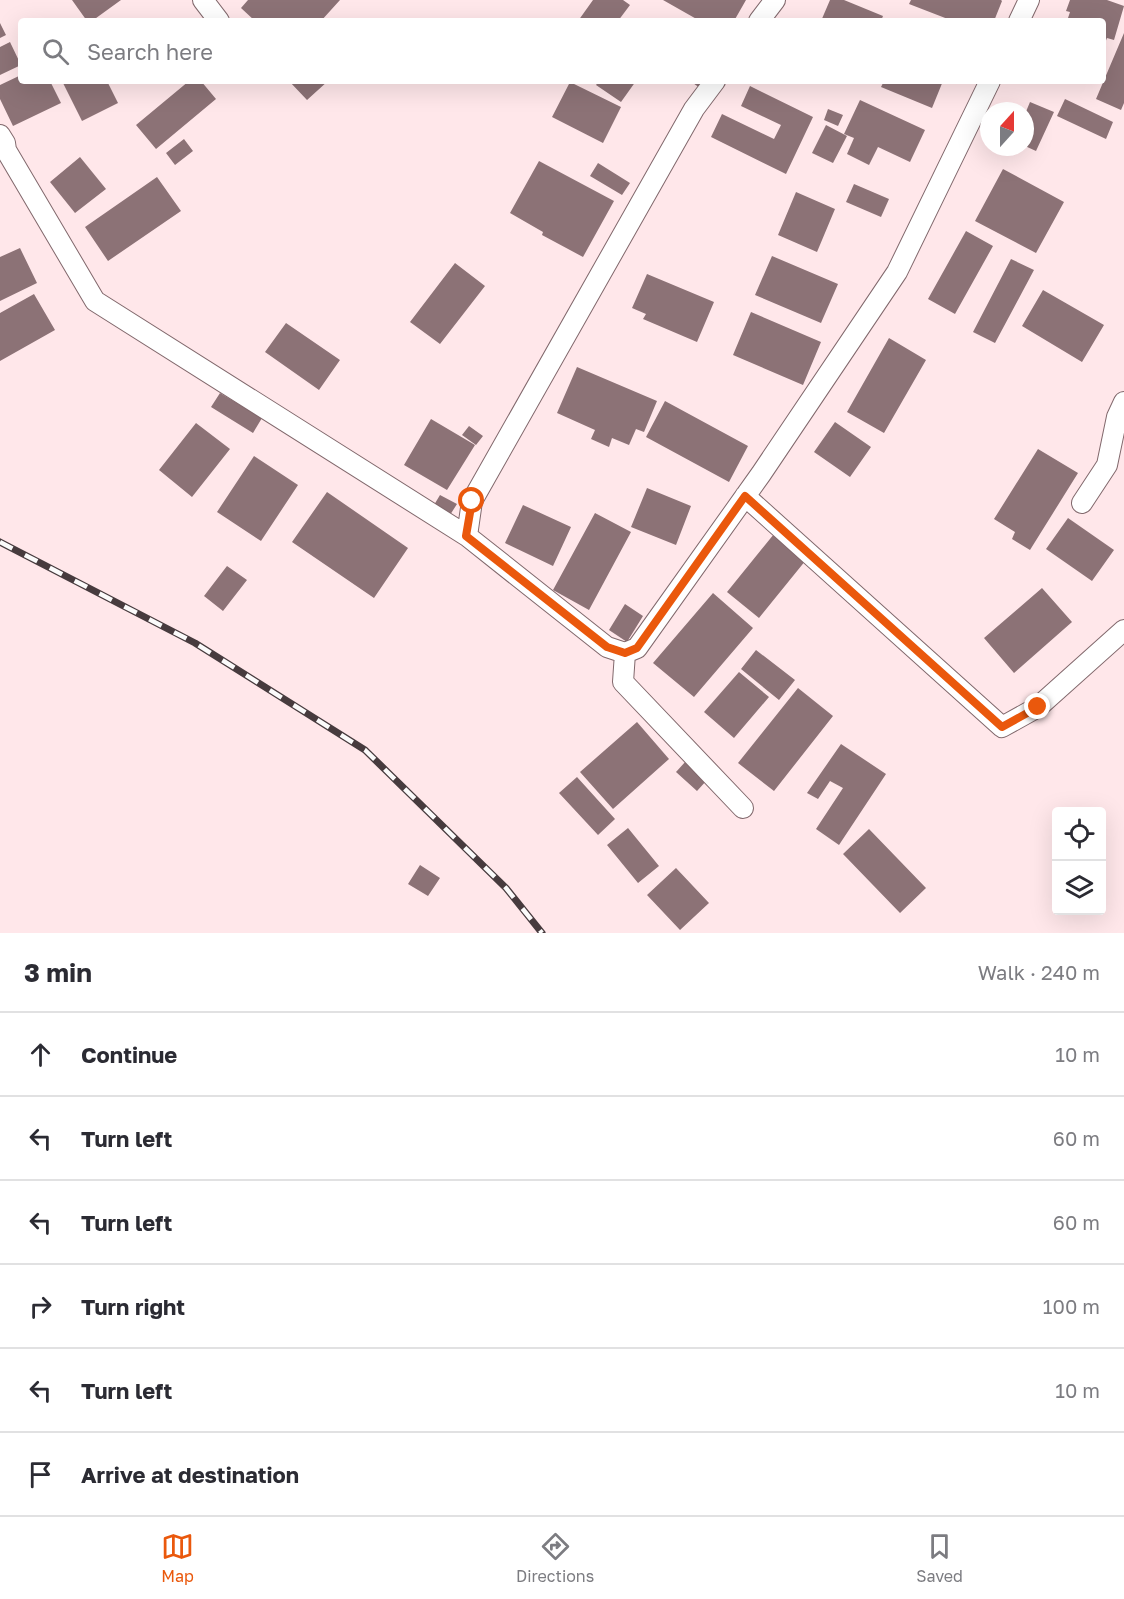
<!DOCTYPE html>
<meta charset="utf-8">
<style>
body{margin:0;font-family:"Golos Text",sans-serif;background:#f2f2f3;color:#2b2b33}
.controls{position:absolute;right:18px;bottom:18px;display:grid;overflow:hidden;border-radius:6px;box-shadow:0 6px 24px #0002}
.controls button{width:54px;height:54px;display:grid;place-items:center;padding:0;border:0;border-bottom:2px solid #e1e1e2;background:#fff;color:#2b2b33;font:30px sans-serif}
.compass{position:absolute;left:980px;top:102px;width:54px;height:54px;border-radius:50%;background:#fff;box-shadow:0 6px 24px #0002;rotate:21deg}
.stop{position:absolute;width:18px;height:18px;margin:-14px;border:4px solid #ea580c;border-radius:50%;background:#fff}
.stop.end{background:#ea580c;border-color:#fff;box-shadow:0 2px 6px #0008}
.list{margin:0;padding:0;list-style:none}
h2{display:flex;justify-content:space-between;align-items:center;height:78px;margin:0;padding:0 24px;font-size:26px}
h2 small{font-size:20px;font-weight:400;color:#7c7c81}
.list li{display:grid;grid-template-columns:39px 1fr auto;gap:18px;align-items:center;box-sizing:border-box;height:84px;padding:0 24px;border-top:2px solid #e1e1e2}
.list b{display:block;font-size:22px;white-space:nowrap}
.list em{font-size:20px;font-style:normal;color:#7c7c81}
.icon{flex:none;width:33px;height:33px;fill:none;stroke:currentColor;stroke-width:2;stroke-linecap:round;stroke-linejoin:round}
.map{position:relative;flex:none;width:1124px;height:933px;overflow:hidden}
.search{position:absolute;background:#fff;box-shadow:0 6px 24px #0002;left:18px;right:18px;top:18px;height:66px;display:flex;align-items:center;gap:15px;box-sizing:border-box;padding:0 21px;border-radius:6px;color:#7c7c81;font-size:22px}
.sheet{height:582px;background:#fff}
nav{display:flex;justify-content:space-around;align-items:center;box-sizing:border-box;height:84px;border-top:2px solid #e1e1e2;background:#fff;font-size:16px;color:#7c7c81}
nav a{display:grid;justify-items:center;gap:3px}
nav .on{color:#ea580c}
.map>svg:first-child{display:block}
.building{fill:#8c7276}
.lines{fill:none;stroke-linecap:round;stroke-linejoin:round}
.minor-casing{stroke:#81686c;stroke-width:22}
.minor{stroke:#fff;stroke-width:20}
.rail-casing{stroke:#473b3e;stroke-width:7}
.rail{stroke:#fbfbfb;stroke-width:4.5;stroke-dasharray:14;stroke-linecap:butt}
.route{stroke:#ea580c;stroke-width:8}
</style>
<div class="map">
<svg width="1124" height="933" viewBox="0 0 1124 933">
<rect width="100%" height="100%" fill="#ffe7ea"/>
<path class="building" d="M72,0h49l-29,21h-5z
M248,0h92l-19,21h-66l-14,-13z
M593,0h30l7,5 -12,16h-40z
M663,0h83l-12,21h-34z
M830,0h14l39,16 -2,5h-60z
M911,0h90l1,1 -8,20h-41l-44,-17z
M1070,0h37l17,6 -10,34 -7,-2 -4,10v-27h-36l3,-9 -4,-1z
M0,23l6,12 -6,3z
M1124,33v70l-3,7 -25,-11z
M10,42l11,23 -21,10v-28z
M21,75v6h29l11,22 -48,23 -13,-27v-14z
M62,81h45l11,22 -36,18z
M189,81h12l15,18 -60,50 -20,-24z
M289,81h39l-21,19z
M599,81h37l-15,21 -25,-17z
M690,81h15l-5,7z
M884,81h59l-11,27 -51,-21z
M570,82l51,25 -18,36 -51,-26z
M750,86l63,31 -27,57 -75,-37 11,-23 52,25 7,-14 -40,-19z
M1065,99l48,23 -7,17 -49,-23z
M860,100l65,30 -15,32 -32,-15 -9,18 -22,-11 7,-16 -10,-4z
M1030,102l24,10 -18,39 -11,-5v-32z
M828,109l15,6 -5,11 -14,-6z
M826,125l21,11 -14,27 -21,-10z
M184,139l9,12 -18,14 -9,-12z
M80,157l26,32 -31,24 -25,-31z
M539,161l75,40 -31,56 -41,-22 1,-3 -33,-19z
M598,163l32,20 -8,12 -32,-19z
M1003,169l61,33 -28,51 -61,-32z
M157,177l24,34 -73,50 -23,-34z
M854,184l35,15 -8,18 -35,-15z
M796,192l39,17 -18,43 -39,-17z
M966,231l27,15 -38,68 -27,-15z
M20,248l17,35 -37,18v-44z
M772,256l66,28 -17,39 -66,-28z
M1011,259l23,11 -39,73 -22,-11z
M455,263l30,23 -45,58 -30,-22z
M647,274l67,28 -17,40 -54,-23 3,-5 -14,-6z
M1043,290l61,35 -22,37 -60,-36z
M34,294l21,36 -55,31v-48z
M751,312l70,30 -18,43 -70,-30z
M286,323l54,37 -21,30 -54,-38z
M889,338l37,22 -42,73 -37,-21z
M577,367l80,34 -13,31 -8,-3 -7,16 -17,-7 -3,9 -18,-8 4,-9 -38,-17z
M220,393l42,25 -9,15 -42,-26z
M665,401l83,45 -19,36 -83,-45z
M431,419l44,26 -28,45 -43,-25z
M835,422l36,25 -21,30 -36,-25z
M196,423l34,26 -38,48 -33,-27z
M469,426l14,10 -7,9 -14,-10z
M1038,449l40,24 -48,77 -18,-11 3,-7 -21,-13z
M254,456l44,29 -37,56 -44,-29z
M647,488l44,18 -15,39 -45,-18z
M327,492l81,56 -34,50 -82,-56z
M440,495l17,9 -7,11 -16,-10z
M523,505l48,22 -18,39 -48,-23z
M595,513l36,19 -42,78 -36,-20z
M1068,518l46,32 -22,31 -46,-32z
M774,534l32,26 -47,58 -32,-26z
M227,566l20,14 -24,31 -19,-15z
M1042,588l30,34 -58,51 -30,-35z
M713,593l40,35 -59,69 -41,-34z
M625,604l18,12 -16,26 -18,-12z
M756,650l39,30 -16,20 -38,-31z
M739,672l30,25 -35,41 -30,-26z
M798,688l35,28 -59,75 -36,-28z
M637,722l32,37 -56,50 -33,-37z
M841,744l45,30 -47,71 -23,-16 27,-41 -13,-7 -12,18 -11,-6z
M686,761l21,19 -10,11 -21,-19z
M577,777l38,42 -17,16 -39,-42z
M628,828l31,38 -21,17 -31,-38z
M869,829l57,59 -26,25 -57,-59z
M420,865l20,13 -12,18 -20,-12z
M676,868l33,35 -29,27 -33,-35z"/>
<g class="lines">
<g class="minor-casing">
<path id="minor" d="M203,0l16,21
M759,21l16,-21
M1019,21l10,-21
M715,81l-21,28 -222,392 -5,35 140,111 18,6 12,-5 124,-174 136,-202 93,-191
M0,135l5,8 1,7 89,151 372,235
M745,496l257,231 36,-20 86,-77
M1082,503l25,-38 10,-48 7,-15
M625,653l-2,29 120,126"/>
</g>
<use href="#minor" class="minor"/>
<g class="rail-casing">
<path id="rail" d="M0,542l195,101 170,107 141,138 36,45"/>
</g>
<use href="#rail" class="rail"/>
</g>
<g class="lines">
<path class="route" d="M472,501l-6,35 141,111 18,6 12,-5 108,-152 257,231 36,-20"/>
</g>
</svg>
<div class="controls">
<button><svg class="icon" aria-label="locate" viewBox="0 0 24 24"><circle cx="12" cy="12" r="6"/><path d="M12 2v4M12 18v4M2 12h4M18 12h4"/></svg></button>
<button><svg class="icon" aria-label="layers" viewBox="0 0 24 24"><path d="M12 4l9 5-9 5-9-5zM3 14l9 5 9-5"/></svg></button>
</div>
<svg class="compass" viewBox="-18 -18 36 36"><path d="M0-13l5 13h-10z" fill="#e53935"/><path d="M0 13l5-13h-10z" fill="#7c7c81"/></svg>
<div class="stop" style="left:472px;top:501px"></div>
<div class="stop end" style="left:1038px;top:707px"></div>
<div class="search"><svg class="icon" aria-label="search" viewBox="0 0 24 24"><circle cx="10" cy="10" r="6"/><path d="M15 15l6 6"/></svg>Search here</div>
</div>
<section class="sheet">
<h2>3 min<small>Walk · 240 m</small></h2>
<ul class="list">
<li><svg class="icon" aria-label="ahead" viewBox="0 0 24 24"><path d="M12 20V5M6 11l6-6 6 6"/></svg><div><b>Continue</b></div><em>10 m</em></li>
<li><svg class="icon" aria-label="left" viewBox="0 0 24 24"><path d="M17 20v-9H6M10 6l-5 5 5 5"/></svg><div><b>Turn left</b></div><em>60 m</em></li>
<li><svg class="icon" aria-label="left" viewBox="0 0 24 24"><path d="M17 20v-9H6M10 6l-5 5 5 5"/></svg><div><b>Turn left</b></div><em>60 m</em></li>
<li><svg class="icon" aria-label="right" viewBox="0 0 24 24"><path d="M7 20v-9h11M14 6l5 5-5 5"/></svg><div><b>Turn right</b></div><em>100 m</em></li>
<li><svg class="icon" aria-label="left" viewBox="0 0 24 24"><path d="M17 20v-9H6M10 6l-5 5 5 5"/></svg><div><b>Turn left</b></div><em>10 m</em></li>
<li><svg class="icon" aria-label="arrive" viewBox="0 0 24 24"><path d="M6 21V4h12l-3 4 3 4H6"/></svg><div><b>Arrive at destination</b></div></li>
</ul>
</section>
<nav>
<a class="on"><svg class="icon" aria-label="map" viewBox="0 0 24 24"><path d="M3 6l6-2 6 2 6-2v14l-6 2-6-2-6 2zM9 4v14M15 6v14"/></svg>Map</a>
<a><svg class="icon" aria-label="directions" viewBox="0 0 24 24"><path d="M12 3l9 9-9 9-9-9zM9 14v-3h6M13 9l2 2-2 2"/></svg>Directions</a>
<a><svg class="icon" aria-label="saved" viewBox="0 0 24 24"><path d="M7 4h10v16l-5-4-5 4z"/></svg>Saved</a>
</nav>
